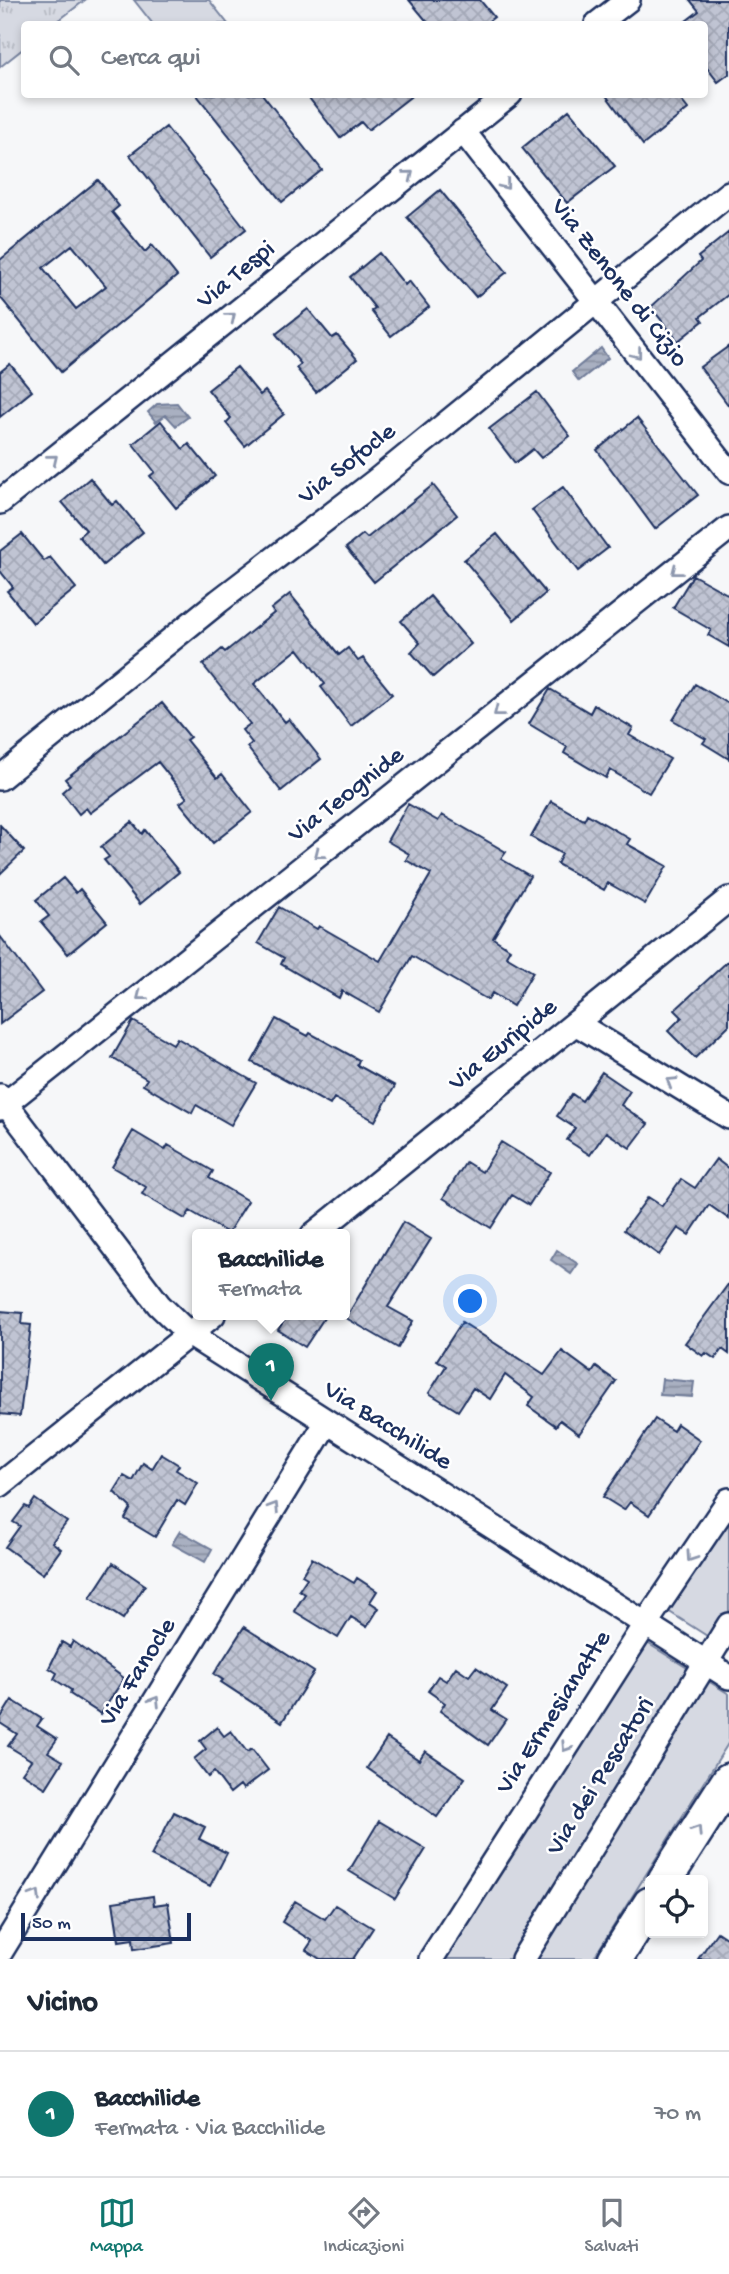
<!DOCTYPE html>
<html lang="it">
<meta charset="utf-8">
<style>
body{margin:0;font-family:"Gochi Hand",sans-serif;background:#f6f6f7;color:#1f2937}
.controls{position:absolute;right:21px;bottom:21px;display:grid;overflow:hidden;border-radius:7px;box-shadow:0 4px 10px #0003}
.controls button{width:63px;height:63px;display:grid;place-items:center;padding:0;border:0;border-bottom:2px solid #e0e1e3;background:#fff;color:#1f2937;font:35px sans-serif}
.scale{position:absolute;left:21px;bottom:18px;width:170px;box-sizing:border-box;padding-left:7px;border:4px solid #1b2f5e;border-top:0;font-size:19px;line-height:24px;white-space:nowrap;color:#1b2f5e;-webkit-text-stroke:5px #fff;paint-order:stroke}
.you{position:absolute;left:471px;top:1302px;width:24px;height:24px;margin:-18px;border:5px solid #fff;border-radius:50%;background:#1a73e8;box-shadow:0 0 0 10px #1a73e833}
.badge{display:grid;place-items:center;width:46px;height:46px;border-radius:50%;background:#0f766e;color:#fff;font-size:23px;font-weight:700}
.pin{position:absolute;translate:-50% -58px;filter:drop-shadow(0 2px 4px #0008)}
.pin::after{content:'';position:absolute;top:37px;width:24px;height:21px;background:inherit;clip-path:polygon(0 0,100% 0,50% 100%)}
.popup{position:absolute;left:192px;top:1229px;width:158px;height:91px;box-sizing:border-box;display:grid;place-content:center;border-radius:7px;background:#fff;filter:drop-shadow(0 2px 5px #0005);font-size:23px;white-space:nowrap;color:#747a83}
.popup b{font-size:26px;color:#1f2937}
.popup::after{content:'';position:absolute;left:50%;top:100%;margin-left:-14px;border:14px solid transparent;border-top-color:#fff}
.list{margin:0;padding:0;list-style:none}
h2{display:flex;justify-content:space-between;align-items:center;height:91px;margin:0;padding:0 28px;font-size:30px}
h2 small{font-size:23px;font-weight:400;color:#747a83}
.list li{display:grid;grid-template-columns:46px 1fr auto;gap:21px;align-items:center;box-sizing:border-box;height:126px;padding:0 28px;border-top:2px solid #e0e1e3}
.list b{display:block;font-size:26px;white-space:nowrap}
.list p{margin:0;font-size:23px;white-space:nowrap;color:#747a83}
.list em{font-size:23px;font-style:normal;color:#747a83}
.icon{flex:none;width:38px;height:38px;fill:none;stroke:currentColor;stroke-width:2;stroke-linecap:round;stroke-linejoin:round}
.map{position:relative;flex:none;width:729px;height:1959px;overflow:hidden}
.search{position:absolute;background:#fff;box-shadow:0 4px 10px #0003;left:21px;right:21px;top:21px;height:77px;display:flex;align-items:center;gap:18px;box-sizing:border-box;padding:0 24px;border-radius:7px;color:#747a83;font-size:26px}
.sheet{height:217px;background:#fff}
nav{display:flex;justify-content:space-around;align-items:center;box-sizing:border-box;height:98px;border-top:2px solid #e0e1e3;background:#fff;font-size:19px;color:#747a83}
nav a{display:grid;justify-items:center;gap:4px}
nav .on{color:#0f766e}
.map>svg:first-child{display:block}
.grass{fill:#d6d9e2;stroke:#7884a0;stroke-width:2}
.park{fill:url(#park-tufts);stroke:#7884a0;stroke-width:2}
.water{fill:url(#water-rules);stroke:#707c99;stroke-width:2}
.building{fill:url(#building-cross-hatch);stroke:#1b2f5e;stroke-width:2;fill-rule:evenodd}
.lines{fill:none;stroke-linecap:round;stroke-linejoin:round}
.street-casing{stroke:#1b2f5e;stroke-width:28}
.secondary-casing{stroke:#1b2f5e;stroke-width:38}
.street{stroke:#fff;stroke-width:23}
.secondary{stroke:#fff;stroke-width:33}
.oneway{stroke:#8d97ae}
.labels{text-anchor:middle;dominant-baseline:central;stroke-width:5;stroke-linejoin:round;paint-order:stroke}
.street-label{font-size:26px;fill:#1b2f5e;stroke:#fff}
</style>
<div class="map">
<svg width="729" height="1959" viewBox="0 0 729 1959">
<defs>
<pattern id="park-tufts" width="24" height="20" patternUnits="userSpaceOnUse" patternTransform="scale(1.75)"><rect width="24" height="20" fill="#d6d9e2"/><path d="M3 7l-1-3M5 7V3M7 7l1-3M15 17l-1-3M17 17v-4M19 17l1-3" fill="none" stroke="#b7bbc4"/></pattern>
<pattern id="water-rules" width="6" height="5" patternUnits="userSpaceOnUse" patternTransform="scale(1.75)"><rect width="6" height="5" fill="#a9b0c1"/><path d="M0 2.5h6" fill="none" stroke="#8990a0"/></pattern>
<pattern id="building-cross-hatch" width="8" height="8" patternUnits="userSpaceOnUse" patternTransform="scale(1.75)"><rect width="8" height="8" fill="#c0c4d3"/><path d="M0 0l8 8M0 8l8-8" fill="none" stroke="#a4a9b8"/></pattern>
</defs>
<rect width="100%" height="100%" fill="#f6f7f9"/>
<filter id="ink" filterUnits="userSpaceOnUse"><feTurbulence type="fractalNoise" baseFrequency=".0143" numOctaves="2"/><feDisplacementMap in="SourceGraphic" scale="14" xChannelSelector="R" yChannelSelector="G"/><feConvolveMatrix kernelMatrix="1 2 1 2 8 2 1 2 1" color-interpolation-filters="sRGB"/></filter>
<g filter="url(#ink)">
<path class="grass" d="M134,0h75l19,24h-75z
M729,1519v131l-61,-39z
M644,1641l85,53v48l-136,217h-148z"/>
<path class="park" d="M0,0h85l-31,24h-30v24l-24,19z"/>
<path class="water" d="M601,348l7,10 -29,23 -7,-9z
M177,403l11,14 -12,9 -10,-11 -10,7 -8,-10 9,-8z
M557,1250l21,14 -7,10 -20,-14z
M662,1379l32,3 -2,15 -32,-2z
M180,1531l32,18 -7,13 -33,-18z"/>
<path class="building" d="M409,0h71l14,17 -9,7h-56z
M690,0h39v74l-11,8 -14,-18v-40h-22l17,-13z
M196,94h66l60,76 -40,32z
M306,94h108l-46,36 -7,-8 -21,16z
M605,94h71l12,15 -45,36z
M569,110l46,56 -48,37 -45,-55z
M166,127l80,102 -36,28 -80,-102z
M98,180l21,26 -7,6 33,40 7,-7 25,31 -116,96 -61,-75v-37zM72,245l34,41 -30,23 -33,-41z
M440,190l67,82 -31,25 -69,-80z
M729,232v62l-29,23 3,4 -25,20 -27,-34 50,-46 -3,-4z
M379,253l26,32 4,-4 20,26 -38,29 -20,-25 4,-3 -25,-31z
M308,309l24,29 5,-3 20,24 -41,33 -20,-24 5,-4 -25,-30z
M729,346v60l-29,-39z
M10,364l22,27 -32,26v-45z
M237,367l23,28 5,-4 19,23 -39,32 -19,-23 5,-5 -23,-28z
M537,392l33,44 -29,22 -8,-9 -18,14 -26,-34z
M637,418l61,77 -43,34 -58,-79z
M161,421l22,28 6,-5 26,32 -39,32 -26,-32 5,-4 -22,-28z
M90,478l22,27 5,-4 26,31 -40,33 -24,-29 7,-6 -24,-28z
M433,485l24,30 -83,67 -28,-34 17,-14 4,4z
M563,487l45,61 -30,23 -46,-61z
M22,534l22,27 6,-4 26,31 -43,35 -26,-32 6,-4 -13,-16v-20z
M497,534l49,59 -32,27 -50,-60z
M693,575l36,20v52l-21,-12 3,-5 -38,-22z
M290,594l49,61 9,-7 10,13 5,-3 29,36 -41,32 -30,-39 4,-3 -27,-35 -44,35 31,38 4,-3 32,40 -40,32 -34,-44 5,-4 -10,-13 8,-6 -47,-59 19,-16 3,3 49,-39 -3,-4z
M430,596l41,48 -38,33 -22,-25 9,-9 -19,-22z
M695,684l34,20v55l-26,-16 3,-4 -33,-19z
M550,689l40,24 4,-8 39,23 -4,7 41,24 -21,34 -39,-23 -4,8 -42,-25 3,-6 -38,-23z
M162,703l28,34 -4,3 31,38 5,-4 30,38 -39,31 -33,-40 7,-5 -29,-36 -68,51 -4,-5 -7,6 -17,-22 8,-7 -5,-6z
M551,801l33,19 3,-6 43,25 -3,5 40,22 -22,38 -37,-21 -4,7 -47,-26 5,-10 -31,-17z
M408,804l30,17 4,-6 64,37 -5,7 29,17 -37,62 17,11 -4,7 27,16 -20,34 -21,-13 -4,7 -76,-44 -33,56 -37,-21 -3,7 -58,-34 3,-6 -26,-15 21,-36 38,22 2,-3 61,35 51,-87 -25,-14 3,-6 -22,-13z
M132,822l10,12 3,-4 34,42 -39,32 -36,-44 5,-3 -8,-10z
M0,825l24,26 -24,23z
M63,878l13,15 4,-4 27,33 -39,32 -27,-32 8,-6 -13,-16z
M0,936l42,56 -42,32z
M729,960v65l-34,33 -27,-27 14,-14 -7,-7z
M276,1019l32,17 2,-3 49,27 -2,5 38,21 -20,35 -41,-23 -4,7 -78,-43z
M133,1021l40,23 4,-6 79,45 -25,42 -35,-20 -4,8 -49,-28 4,-6 -35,-21z
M602,1072l28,19 -9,14 27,19 -18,24 -24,-16 -16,23 -23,-15 8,-12 -18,-12 15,-22 10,7z
M133,1131l32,19 3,-5 45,26 -4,7 39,23 -20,32 -38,-22 -5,8 -43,-25 4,-7 -34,-20z
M501,1142l49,30 -21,33 -17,-10 -21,33 -48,-30 23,-36 16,10z
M716,1159l13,10v50l-20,-14 -20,30 -11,-7 -19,27 -35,-25 24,-33 14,9 19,-27 14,9z
M403,1222l28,17 -43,68 25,14 -15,27 -52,-30z
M729,1283v71l-7,-5 -7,10 -9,-6 -3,3 -18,-13z
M0,1311l23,2 -1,11 9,1 -11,91 -20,-2z
M288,1315h38l-21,32 -27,-17z
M462,1322l82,53 18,-24 30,22 4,-6 20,14 -37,53 -19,-14 -4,6 -28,-20 6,-9 -29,-22 -15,24 -17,-11 -15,23 -29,-18 17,-27 -9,-6z
M655,1419l18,12 4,-7 23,16 -51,75 -19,-13 -6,8 -21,-13z
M161,1454l18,11 -3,5 22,13 -13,22 -8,-5 -22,37 -30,-18 6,-11 -17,-16 10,-16 9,5 10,-18 9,6z
M35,1499l32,23 -15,20 9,7 -18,25 -38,-27 15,-21 -7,-4 12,-16 4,2z
M312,1558l42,25 3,-5 20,13 -7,11 9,6 -12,19 -16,-10 -13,21 -44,-27 11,-17 -6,-4 8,-12 -5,-3z
M113,1563l32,22 -22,34 -33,-21z
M244,1627l70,45 -32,50 -61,-40 2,-2 -9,-6z
M73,1641l51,37 -23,36 -31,-20 1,-4 -17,-11 3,-6 -8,-5 13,-26 8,5z
M456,1667l13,9 7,-9 31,21 -15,22 14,9 -18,26 -48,-34 5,-8 -17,-12 10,-15 8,5z
M12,1700l30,19 -5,7 20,13 -9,13 15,9 -17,27 -24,-15 9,-13 -23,-14 9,-12 -17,-11v-4z
M217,1727l7,9 7,-5 16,21 5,-3 16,21 -25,19 -3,-4 -10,8 -16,-21 -6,5 -14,-18 12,-10 -6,-8z
M387,1738l32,22 6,-9 40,27 -28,39 -70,-49z
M174,1812l31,15 -6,12 28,14 -17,33 -59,-30z
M379,1821l47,28 -31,50 -46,-28z
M153,1896l1,9 14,-2 6,40 -40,6 -1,-10 -14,2 -6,-39z
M295,1901l30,18 10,-14 38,23 -20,31h-33l-14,-9 6,-9 -30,-19z
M717,1932l12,8v19h-31z"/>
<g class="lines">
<g class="street-casing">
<path id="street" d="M597,24l31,-24
M463,131l266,341
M0,502l510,-408
M0,778l219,-177 158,-121 352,-287
M577,1024l152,93
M0,1096l159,209 30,29 540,343
M0,1108l729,-580
M313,1235l416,-336
M0,1485l213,-170
M0,1953l327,-531
M431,1959l215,-336 83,-123
M523,1959l206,-334"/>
</g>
<g class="secondary-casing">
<path id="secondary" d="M665,1880l64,-100
M615,1959l35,-55"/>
</g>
<use href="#street" class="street"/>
<use href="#secondary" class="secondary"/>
</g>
<defs><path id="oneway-chevron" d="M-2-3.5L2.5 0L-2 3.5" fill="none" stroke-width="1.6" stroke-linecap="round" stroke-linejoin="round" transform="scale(1.75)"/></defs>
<g class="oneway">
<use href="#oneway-chevron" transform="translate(409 175) rotate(-39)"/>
<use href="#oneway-chevron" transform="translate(505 185) rotate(52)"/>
<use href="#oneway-chevron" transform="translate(231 317) rotate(-39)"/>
<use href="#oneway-chevron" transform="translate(637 354) rotate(52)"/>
<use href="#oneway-chevron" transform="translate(53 459) rotate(-39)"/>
<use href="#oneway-chevron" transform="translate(676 571) rotate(142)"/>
<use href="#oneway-chevron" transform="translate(498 712) rotate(142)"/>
<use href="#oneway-chevron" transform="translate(319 854) rotate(142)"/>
<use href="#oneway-chevron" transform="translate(141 996) rotate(142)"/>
<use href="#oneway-chevron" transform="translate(671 1082) rotate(-148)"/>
<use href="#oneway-chevron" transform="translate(274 1507) rotate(-58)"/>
<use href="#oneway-chevron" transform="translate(691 1557) rotate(124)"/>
<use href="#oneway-chevron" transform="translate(155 1701) rotate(-58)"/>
<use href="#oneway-chevron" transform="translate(566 1747) rotate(123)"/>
<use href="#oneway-chevron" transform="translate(697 1830) rotate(-57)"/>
<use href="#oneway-chevron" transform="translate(36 1895) rotate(-58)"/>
</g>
</g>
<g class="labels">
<g class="street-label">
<text transform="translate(237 276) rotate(-39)">Via Tespi</text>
<text transform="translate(618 284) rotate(52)">Via Zenone di Cizio</text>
<text transform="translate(348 465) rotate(-38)">Via Sofocle</text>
<text transform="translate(347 796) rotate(-38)">Via Teognide</text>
<text transform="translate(504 1046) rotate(-39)">Via Euripide</text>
<text transform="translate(387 1427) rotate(32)">Via Bacchilide</text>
<text transform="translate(139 1673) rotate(-58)">Via Fanocle</text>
<text transform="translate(555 1713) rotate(-57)">Via Ermesianatte</text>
<text transform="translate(602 1777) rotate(-58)">Via dei Pescatori</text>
</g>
</g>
</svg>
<div class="controls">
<button><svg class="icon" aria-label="locate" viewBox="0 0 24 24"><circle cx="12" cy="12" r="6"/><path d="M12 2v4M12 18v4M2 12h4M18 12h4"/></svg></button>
</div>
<div class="scale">50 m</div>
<div class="you"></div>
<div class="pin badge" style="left:271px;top:1401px">1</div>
<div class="popup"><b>Bacchilide</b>Fermata</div>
<div class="search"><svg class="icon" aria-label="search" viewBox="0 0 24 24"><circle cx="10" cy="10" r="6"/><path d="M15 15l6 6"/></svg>Cerca qui</div>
</div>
<section class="sheet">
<h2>Vicino<small></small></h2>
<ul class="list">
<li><span class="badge">1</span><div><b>Bacchilide</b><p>Fermata · Via Bacchilide</p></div><em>70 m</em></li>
</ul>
</section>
<nav>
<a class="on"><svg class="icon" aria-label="map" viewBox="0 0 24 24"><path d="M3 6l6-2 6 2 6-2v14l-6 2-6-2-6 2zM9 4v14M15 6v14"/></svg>Mappa</a>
<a><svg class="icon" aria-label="directions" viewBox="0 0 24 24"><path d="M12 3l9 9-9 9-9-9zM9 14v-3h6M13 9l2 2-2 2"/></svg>Indicazioni</a>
<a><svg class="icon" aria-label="saved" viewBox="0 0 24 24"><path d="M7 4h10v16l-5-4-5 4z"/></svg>Salvati</a>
</nav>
